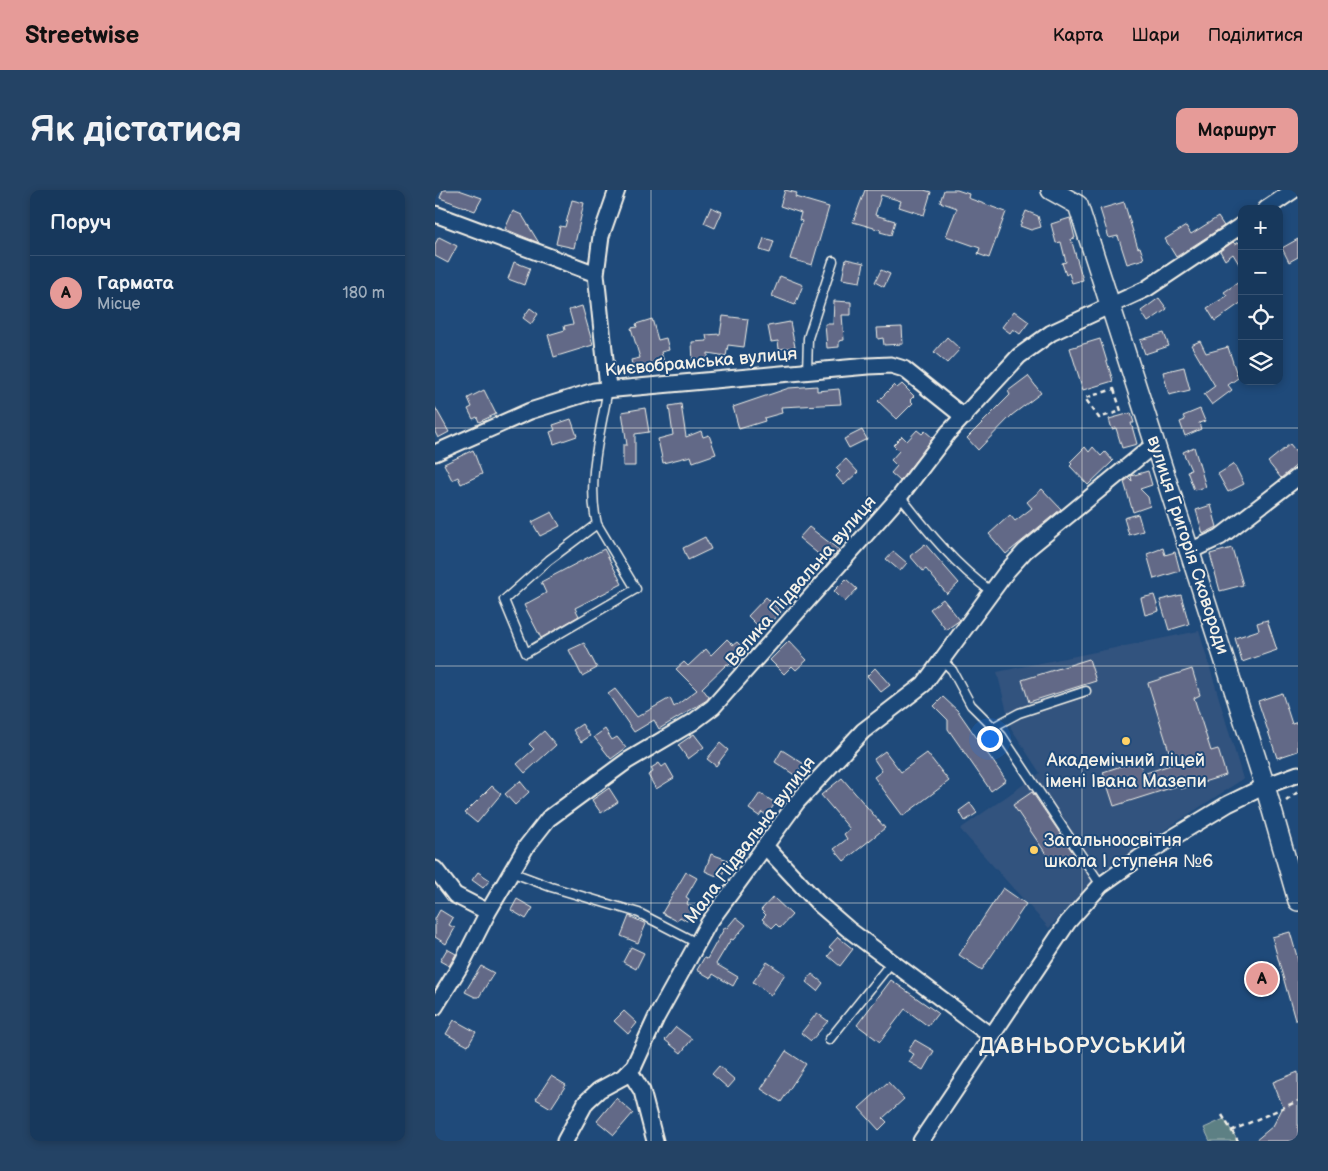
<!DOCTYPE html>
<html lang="uk">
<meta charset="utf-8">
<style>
body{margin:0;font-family:"Balsamiq Sans",sans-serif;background:#244365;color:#f1f3f6}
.controls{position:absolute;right:15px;top:15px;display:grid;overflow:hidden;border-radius:10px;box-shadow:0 2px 8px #0003}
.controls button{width:45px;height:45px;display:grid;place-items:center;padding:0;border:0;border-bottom:1px solid #365272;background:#17385c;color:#f1f3f6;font:25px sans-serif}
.you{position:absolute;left:554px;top:548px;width:18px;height:18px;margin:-12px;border:4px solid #fff;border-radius:50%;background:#1a73e8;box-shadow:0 0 0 8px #1a73e833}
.badge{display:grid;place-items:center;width:32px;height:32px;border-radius:50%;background:#e69b98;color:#111;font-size:16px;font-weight:700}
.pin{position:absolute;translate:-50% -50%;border:2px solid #fff;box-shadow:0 1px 5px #0006}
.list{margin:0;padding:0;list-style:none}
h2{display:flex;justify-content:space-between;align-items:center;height:65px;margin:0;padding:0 20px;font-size:21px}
h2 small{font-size:16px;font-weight:400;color:#9eacbb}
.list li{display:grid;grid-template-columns:32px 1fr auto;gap:15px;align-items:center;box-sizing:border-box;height:75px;padding:0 20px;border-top:1px solid #365272}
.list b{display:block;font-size:19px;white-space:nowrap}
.list p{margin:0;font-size:16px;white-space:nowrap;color:#9eacbb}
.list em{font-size:16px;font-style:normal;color:#9eacbb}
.icon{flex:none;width:28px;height:28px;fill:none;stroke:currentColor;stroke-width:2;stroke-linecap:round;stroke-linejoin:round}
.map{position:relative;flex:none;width:863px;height:951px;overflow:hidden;border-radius:10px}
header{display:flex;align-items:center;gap:30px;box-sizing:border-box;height:70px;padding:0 25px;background:#e69b98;color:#111}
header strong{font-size:24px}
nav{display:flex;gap:28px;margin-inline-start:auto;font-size:18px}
.intro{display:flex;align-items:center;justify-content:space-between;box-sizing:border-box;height:120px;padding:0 30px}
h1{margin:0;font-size:35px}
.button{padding:12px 22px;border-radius:10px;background:#e69b98;color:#111;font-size:18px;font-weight:700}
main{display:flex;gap:30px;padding:0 30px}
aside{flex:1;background:#17385c;border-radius:10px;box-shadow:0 2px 8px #0003}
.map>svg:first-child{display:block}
.built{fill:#33537e}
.green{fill:#5d8084;stroke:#a8b8b6}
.building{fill:#626987;stroke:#f4f1e8}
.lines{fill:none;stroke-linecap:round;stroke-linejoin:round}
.service-casing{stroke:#f4f1e8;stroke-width:11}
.minor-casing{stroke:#f4f1e8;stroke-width:19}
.tertiary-casing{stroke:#f4f1e8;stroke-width:22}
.path{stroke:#f4f1e8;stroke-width:2.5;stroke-dasharray:5 4;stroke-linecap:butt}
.service{stroke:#1f4a7a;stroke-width:8}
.minor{stroke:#1f4a7a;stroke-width:15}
.tertiary{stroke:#1f4a7a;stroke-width:19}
.grid{fill:none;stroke:#f4f1e8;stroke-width:1;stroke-opacity:0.55}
.poi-dot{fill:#ffd166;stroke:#1f4a7a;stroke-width:2}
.labels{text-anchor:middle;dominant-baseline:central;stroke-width:4;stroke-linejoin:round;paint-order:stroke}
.street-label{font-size:18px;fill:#f4f1e8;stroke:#1f4a7a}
.poi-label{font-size:18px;fill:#f4f1e8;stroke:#1f4a7a}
.district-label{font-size:22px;font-weight:bold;letter-spacing:1px;fill:#f4f1e8;stroke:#1f4a7a}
</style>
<header>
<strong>Streetwise</strong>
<nav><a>Карта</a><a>Шари</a><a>Поділитися</a></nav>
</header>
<div class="intro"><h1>Як дістатися</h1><a class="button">Маршрут</a></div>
<main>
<aside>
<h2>Поруч<small></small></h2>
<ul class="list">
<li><span class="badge">A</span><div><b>Гармата</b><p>Місце</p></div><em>180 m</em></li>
</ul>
</aside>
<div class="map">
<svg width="863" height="951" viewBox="0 0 863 951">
<rect width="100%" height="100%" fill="#1f4a7a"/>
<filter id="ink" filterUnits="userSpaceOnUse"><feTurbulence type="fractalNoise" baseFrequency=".02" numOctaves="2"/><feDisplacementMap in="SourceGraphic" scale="10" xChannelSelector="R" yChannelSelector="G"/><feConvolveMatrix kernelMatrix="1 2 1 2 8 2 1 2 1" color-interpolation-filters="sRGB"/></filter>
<g filter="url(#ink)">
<path class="built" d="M764,441l44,148 -140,91 -54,58 -89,-99 80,-56 -29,-45 -14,-56z"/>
<path class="green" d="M789,929l14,22h-28l-6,-13z"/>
<path class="building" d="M8,0h16l23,8 -7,13 -35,-13z
M350,0l12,3 -2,4 34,10 -17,58 -22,-6 12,-38 -3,-1 2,-7 -21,-7z
M430,0h59l7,2 -7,23 -25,-8 2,-6 -20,-6 -6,20 20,6 -4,14 -11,-3 1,-2 -28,-8z
M509,0h13l12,4 -1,4 38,14 -17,46 -11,-4 2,-6 -34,-12 11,-28 -17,-6z
M137,10l12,3 -10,45 -18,-4 4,-18 5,1z
M689,12l14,46 2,-1 4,12 -17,5 -9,-28 -9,2 -9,-29z
M276,17l11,5 -7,16 -11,-5z
M78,21l9,4 17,28 -34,-14z
M591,21l12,5 3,11 -10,3 -11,-4z
M783,27l6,9 -48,31 -11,-18 21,-13 5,8z
M635,28l5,20 -4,1 12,41 -11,3 -3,-10 -3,2 -4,-12 4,-1 -5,-20 -5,1 -5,-19z
M4,47l18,9 -9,17 -13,-7v-12z
M329,48l10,3 -4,12 -10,-3z
M863,49v18l-9,5 -7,-14z
M798,52l2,2 4,-2 3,6v21l-9,-15 -8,6 -5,-9z
M411,69l18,4 -4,19 -18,-3z
M79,72l16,6 -6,17 -16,-6z
M446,80l9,4 -6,13 -9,-5z
M345,86l23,9 -8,20 -23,-9z
M807,90v22l-27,19 -8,-13 20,-12 -3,-4z
M724,108l8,11 -19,13 -7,-11z
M399,111l17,1v13h-9l2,25 -5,1v6l-12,1 -2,-24h8z
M147,116l11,39 -39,12 -6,-22 17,-5 -1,-4 9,-2 -4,-14z
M95,118l8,6 -7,10 -8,-6z
M579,121l15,11 -9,12 -7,-5 -3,4 -8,-6z
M288,126l25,3 -4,28 -16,-2 -2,11 -18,-3v9l-15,1 -1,-21 15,-1 -1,-6 14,-1z
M217,129l6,21 8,-2 3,12 -8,2 4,13 -31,8 -3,-13 9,-2 -9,-30 6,-1 -1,-3z
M355,132l5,25 -16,2 -1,-8 -7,1 -3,-16z
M467,137l1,17 -19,1 -1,-7 -5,1 -1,-11z
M729,143l5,13 -24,8 -5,-14z
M512,147l13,12 -13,14 -13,-11z
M665,149l13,42 -30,9 -13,-42z
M765,151l6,12 22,-6 10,31 -10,7 4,5 -20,15 -8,-11 11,-8 -24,-41z
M749,177l6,23 -21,5 -6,-23z
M593,186l13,17 -29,22 -34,35 -11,-12 43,-43 -2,-4z
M467,194l12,12 -4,4 3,3 -16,16 -19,-18 16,-16 3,3z
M382,196v5l22,-2 2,15 -60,3 1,6 -18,5 1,3 -26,8 -6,-22 56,-19z
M49,200l12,24 -17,8 -2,-5 -4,2 -5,-10 4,-2 -4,-9z
M246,214l5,33 15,-6 2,6 6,-2 7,19 -23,8 -2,-6 -28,7 -5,-24 15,-4 -4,-29z
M0,217l14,25 -11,6 -3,-6z
M210,218l4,24 -14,2v32h-12v-21h4l-5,-33z
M765,219l5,12 -6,2 2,6 -16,7 -5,-14 5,-2 -2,-4z
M696,223l3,10h-3l6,21 -15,4 -6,-20 -4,1 -3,-10z
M136,229l6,17 -23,8 -4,-12 5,-2 -2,-5z
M427,240l5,9 -18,9 -5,-9z
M482,240l5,4 3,-3 8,7 -33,43 -9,-8 6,-7 -6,-6 8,-9 -6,-6 9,-9 5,5z
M855,254l8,10v10l-17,14 -13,-16z
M650,257l4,5 4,-5 8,9 4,-4 8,9 -25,24 -18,-19 2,-2 -2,-2z
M759,257l12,40 -12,3 -7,-19 4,-1 -8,-18z
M38,260l9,24 -21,10 -3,-7 -6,3 -8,-16z
M411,269l12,13 -14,13 -8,-9 4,-4 -4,-4z
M799,274l10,20 -16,8 -10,-18z
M713,281l4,14 -12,4 8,8 2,9 -17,6 -9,-30 5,-4 3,3 -1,-5z
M607,299l19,20 -55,45 -17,-20 21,-19 5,6 17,-13 -5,-6z
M776,315l6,22 -14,7 -7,-24z
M117,322l8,14 -20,10 -8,-14z
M703,324l5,17 -14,4 -5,-17z
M374,337l30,23 -11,12 -29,-24z
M270,347l6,12 -23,11 -5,-12z
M490,354l34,39 -12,11 -21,-25 -3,2 -13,-15z
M728,358l2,7 10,-3 5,19 -26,8 -7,-25z
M797,358l11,37 -23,6 -10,-37z
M169,359l18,35 -47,24 4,8 -38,22 -17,-33 22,-12 -5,-11z
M458,361l14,12 -7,8 -14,-12z
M411,389l11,10 -12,13 -11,-11z
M719,405l5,16 -14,4 -4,-17z
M746,405l8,29 -20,6 -9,-30z
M331,407l15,15 -19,18 -14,-14z
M508,409l17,21 -14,10 -16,-21z
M832,430l10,30 -35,12 -7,-24 24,-8 -2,-7z
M292,449l6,6 4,-3 11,11 -10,11 -4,-4 -5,5 -2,-1 -25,24 7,9 -2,3 -48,29 -5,-9 -20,12 -26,-38 7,-5 22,28 33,-19 4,9 23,-17 -21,-21 8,-7 4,4 18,-17 5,6z
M354,451l18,19 -11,10 -4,-4 -8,8 -14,-14z
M149,453l13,25 -15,8 -13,-26z
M654,469l7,22 -67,21 -7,-22z
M440,478l15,17 -9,7 -14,-16z
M757,479l8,26 -6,3 17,53 7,-2 8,26 -45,14 -1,-4 -66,21 -11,-34 36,-12 4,14 30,-10 -25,-81z
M847,503l10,31 6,-2v29l-21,7 -19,-57z
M508,507l15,14 48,69 -15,11 -43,-62v-9l-14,-14z
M147,534l8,12 -9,6 -8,-12z
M170,539l7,11 5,-3 9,11 -15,11 -17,-22z
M109,541l12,14 -31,28 -8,-9 17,-15 -5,-5z
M259,544l10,13 -16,12 -10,-14z
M285,553l8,7 -12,16 -9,-7z
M347,560l22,14 -8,12 -21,-14z
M450,561l16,21 26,-19 22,28 -46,35 -29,-39 8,-6 -8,-12z
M224,573l3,4 4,-3 8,14 -18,11 -8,-14 5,-3 -2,-4z
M407,588l43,50 -41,33 -10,-12 13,-10 -3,-5 6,-5 -29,-34z
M85,591l9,11 -14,13 -10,-11z
M57,596l9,8 -24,29 -12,-10z
M174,598l9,14 -17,11 -9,-13z
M597,602l42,62 -19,13 -42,-62z
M325,603l15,10 -8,13 -5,-4 -3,4 -10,-7z
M535,613l7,10 -12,8 -6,-10z
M276,664l17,6 -7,18 -16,-7z
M43,682l12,8 -7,8 -11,-8z
M251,682l11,6 -11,19 3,2 -2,5 7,4 -7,13 -7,-4 -3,4 -15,-8z
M568,698l23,16 -44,66 -23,-15z
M338,707l19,18 -12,13 -4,-4 -4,4 -10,-9 4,-4 -5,-5z
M82,709l16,9 -7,11 -15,-9z
M5,720l13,8 -4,7 6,3 -9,16 -11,-7v-18z
M194,726l17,8 -8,19 -17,-7z
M301,727l10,8 -13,15 -2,-1 -15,25 22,13 -5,9 -20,-12 -2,4 -14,-8 7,-12 3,1 18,-32 2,1z
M855,742l8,28v60h-3l-23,-83z
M403,747l15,12 -13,17 -12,-10 5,-6 -4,-3z
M196,757l13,6 -8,16 -13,-7z
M12,759l9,5 -7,12 -9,-5z
M332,772l18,12 -14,21 -18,-13z
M46,776l13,7 -15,24h-4l-10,-5z
M377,784l11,9 -6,8 -11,-9z
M456,790l47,33 -10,13 -23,-17 -25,33 -23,-17z
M189,821l13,12 -9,11 -14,-13z
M382,823l11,8 -17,20 -10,-8z
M19,830l22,12 -8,14 -22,-12z
M241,837l16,12 -11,14 -16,-13z
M480,850l19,11 -11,19 -14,-8 5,-8 -6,-3z
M351,861l20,13 -25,38 -20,-13z
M284,876l16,14 -7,8 -16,-14z
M863,882v69h-43l18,-15 10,-19 -10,-25z
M116,886l15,9 -15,23 -15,-9z
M453,892l16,17 -21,19 4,4 -8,8 -20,-22z
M181,908l17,15 -19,22 -17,-14z"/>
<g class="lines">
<g class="service-casing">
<path id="service" d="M372,182l1,-34 25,-77
M465,306c28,36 56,70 92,96
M162,334l39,65 -110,64 -22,-53 45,-40z
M162,334c-11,-43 4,-93 11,-136
M507,470l10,10 19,35 31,31 99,149
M560,536l24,-13 67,-22
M76,682l40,15 88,26 58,30
M394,850l62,-77"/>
</g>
<g class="minor-casing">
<path id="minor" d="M831,19l28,-19
M0,24l161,60
M173,198l-12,-114 5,-38 16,-46
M0,263l95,-42 64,-20 274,-25 23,-1 13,4 60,48
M753,362l32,-15 78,-60
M330,656l53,57 30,26 143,107
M0,679l20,26 33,17
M0,817l27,-44 26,-51 38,-65 22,-28 79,-58 66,-39 20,-15 187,-211 48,-63 71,-77 32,-23 95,-44 96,-64
M195,882l12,19 13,50
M130,951l21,-39 13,-12 24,-13 11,-11 22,-48 52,-94 89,-122 66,-71 61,-47 83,-113 18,-20 131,-108
M486,951l147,-219 33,-37 38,-27 89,-54 37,-18 33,-12"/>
</g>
<g class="tertiary-casing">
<path id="tertiary" d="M616,0l27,15 187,581 33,115"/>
</g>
<path class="path" d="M679,199l7,22 -22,7 -14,-20z
M851,611l12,-9
M787,925l16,26
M796,941l67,-30"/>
<use href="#service" class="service"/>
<use href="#minor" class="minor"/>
<use href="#tertiary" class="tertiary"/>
</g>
</g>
<path class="grid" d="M216,0v951M432,0v951M647,0v951M0,238h863M0,476h863M0,713h863"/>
<g class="poi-dot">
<circle cx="691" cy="551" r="5"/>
<circle cx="599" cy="660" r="5"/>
</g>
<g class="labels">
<g class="street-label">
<text transform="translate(266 172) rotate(-5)">Києвобрамська вулиця</text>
<text transform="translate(753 355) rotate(72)">вулиця Григорія Сковороди</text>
<text transform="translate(366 391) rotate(-49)">Велика Підвальна вулиця</text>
<text transform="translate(315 650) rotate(-53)">Мала Підвальна вулиця</text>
</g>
<g class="poi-label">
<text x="691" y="570">Академічний ліцей<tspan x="691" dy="21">імені Івана Мазепи</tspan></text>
<text x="609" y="650" text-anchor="start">Загальноосвітня<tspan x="609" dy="21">школа І ступеня №6</tspan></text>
</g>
<g class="district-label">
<text x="648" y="856">ДАВНЬОРУСЬКИЙ</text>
</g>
</g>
</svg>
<div class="controls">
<button>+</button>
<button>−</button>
<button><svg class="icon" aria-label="locate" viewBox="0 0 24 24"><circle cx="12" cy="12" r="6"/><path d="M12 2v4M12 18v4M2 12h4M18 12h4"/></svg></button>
<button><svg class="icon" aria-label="layers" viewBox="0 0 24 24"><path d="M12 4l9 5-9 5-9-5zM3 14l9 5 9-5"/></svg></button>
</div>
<div class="you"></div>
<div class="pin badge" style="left:827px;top:789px">A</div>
</div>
</main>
